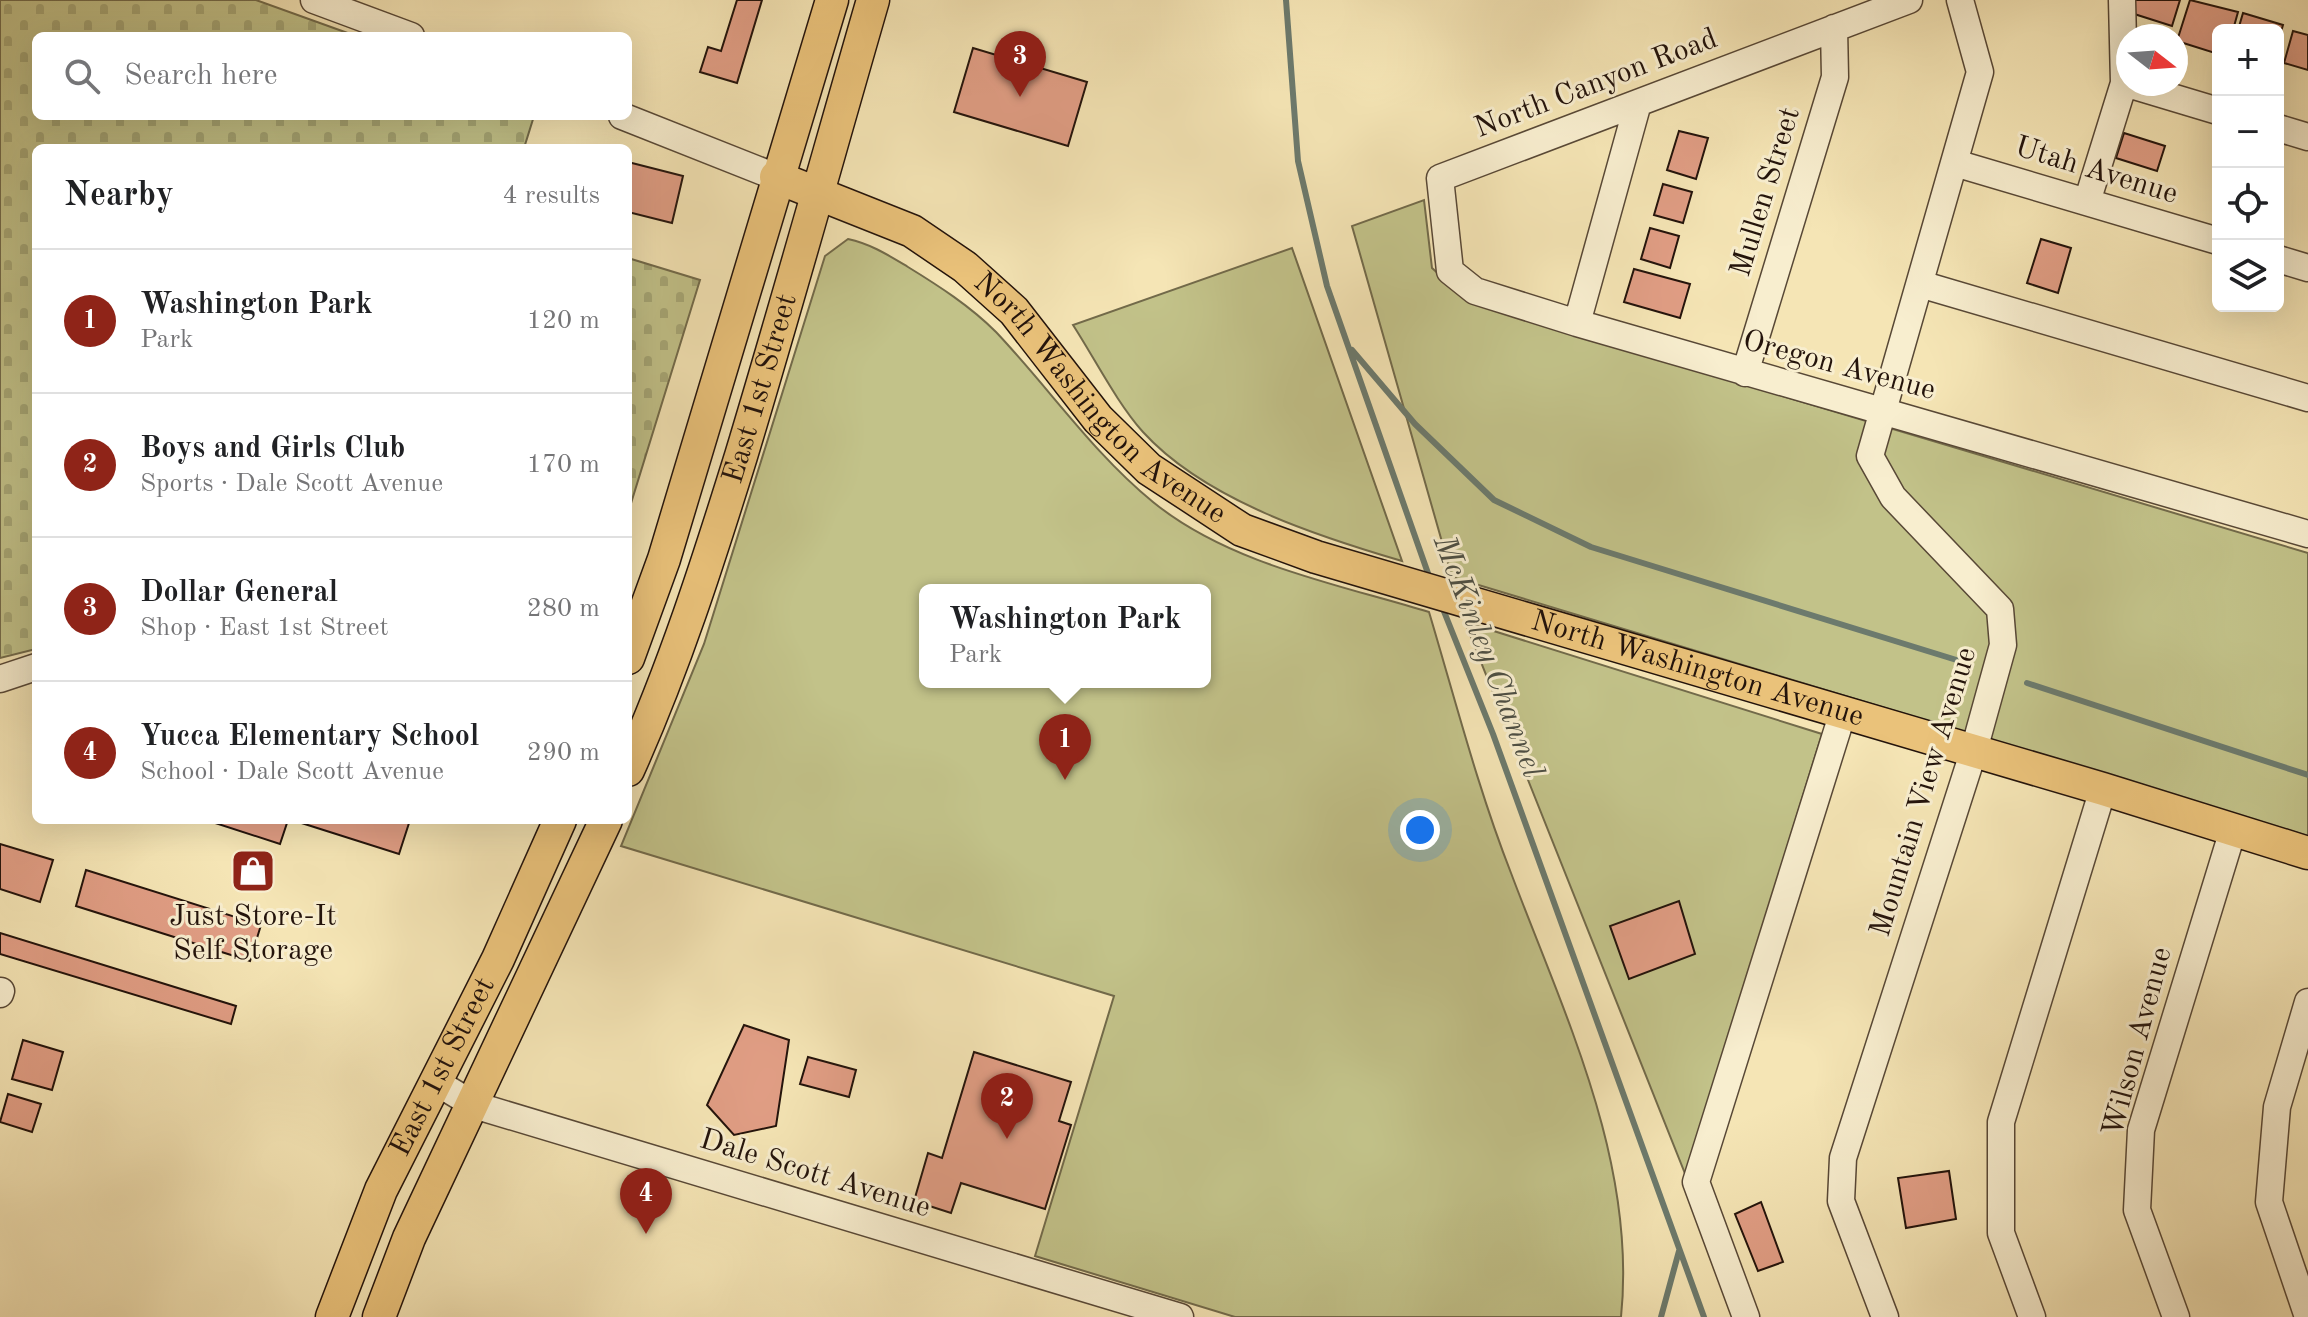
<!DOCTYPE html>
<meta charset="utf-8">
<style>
body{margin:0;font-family:"Old Standard TT",serif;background:#f6f6f6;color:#202124}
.controls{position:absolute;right:24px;top:24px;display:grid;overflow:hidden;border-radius:12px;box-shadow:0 8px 32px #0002}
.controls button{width:72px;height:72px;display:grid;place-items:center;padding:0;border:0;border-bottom:2px solid #e0e0e0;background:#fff;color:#202124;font:40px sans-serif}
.compass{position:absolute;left:2116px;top:24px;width:72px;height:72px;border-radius:50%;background:#fff;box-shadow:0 8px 32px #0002;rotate:107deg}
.you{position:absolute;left:1420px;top:830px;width:28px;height:28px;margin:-20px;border:6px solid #fff;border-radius:50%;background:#1a73e8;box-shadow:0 0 0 12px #1a73e833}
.badge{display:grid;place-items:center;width:52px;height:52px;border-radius:50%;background:#8f2418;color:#fff;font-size:26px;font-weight:700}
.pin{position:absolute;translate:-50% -66px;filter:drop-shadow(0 2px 4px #0008)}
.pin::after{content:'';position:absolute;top:42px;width:28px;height:24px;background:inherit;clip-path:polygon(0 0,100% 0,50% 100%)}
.popup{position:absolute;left:919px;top:584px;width:292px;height:104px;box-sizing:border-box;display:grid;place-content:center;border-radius:12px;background:#fff;filter:drop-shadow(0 2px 6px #0005);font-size:26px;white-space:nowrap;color:#757577}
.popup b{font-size:30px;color:#202124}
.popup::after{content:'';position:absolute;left:50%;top:100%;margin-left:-16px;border:16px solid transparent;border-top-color:#fff}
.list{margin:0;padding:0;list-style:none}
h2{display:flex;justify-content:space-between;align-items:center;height:104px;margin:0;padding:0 32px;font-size:34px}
h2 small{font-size:26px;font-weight:400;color:#757577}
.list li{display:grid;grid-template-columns:52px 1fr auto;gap:24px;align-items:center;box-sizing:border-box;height:144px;padding:0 32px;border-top:2px solid #e0e0e0}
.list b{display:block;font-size:30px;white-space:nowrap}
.list p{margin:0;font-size:26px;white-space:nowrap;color:#757577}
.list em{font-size:26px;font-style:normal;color:#757577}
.icon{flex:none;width:44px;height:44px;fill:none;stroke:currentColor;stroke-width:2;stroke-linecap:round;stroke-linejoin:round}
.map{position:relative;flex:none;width:2308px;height:1317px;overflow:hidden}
.search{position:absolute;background:#fff;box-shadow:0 8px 32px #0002;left:32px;top:32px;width:600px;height:88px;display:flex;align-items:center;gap:20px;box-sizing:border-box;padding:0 28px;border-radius:12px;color:#757577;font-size:30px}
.panel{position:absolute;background:#fff;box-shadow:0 8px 32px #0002;left:32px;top:144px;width:600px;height:680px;border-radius:12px}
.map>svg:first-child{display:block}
.cemetery{fill:url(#cemetery-stones);stroke:#726a4a;stroke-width:2}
.park{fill:#c2c289;stroke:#726a4a;stroke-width:2;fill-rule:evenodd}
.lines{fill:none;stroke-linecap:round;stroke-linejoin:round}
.stream{stroke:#6c7a6d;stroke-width:6}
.building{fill:#e19e85;stroke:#23130b;stroke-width:2}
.minor-casing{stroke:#584836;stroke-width:29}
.major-casing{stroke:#23130b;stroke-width:35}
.minor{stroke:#f8eecf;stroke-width:26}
.major{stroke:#eac27a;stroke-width:32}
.labels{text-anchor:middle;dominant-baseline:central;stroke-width:6;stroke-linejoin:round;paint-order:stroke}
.street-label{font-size:30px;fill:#23130b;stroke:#f8eecf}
.poi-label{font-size:30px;fill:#23130b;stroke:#f8eecf}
.water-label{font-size:32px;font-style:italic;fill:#4d4f44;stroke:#f8eecf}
</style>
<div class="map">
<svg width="2308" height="1317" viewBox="0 0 2308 1317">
<defs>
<pattern id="cemetery-stones" width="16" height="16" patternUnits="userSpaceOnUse" patternTransform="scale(2)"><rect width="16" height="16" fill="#c2c289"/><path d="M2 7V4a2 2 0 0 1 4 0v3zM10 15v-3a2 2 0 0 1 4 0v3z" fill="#a6a675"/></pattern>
</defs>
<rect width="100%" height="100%" fill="#f5e5b5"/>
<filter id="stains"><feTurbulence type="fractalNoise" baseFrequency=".0025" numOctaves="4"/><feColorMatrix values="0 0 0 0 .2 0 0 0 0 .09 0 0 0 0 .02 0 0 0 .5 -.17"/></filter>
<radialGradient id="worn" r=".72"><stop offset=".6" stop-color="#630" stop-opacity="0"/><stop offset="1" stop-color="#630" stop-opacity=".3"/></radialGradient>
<path class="cemetery" d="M0,0h256l100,36h-320v80h498l-10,32h-488v501l-36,9z
M628,258l72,22 -72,233z"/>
<path class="park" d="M1424,200l8,68 39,35 837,250v283l-856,-259 -100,-351z
M848,239c23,5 40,16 60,28 31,19 62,39 88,65 53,56 97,121 157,170 76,62 184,82 276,110 26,87 49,177 82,261 53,141 126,289 110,444h-386l-200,-61 79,-260 -493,-150 83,-202 121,-388zM925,590h280v92h-280z
M1292,248l110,313c-85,-25 -197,-61 -259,-129 -26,-29 -48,-73 -70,-107z
M1465,622l357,112 -136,442z"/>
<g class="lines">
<path class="stream" d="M1286,0l12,161 29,125 103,293
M1352,350l63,74 79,76 97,47 372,115
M1441,604l52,130 211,583
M2027,683l281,92
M1661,1317l18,-66"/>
</g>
<path class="building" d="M737,0h25l-25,83 -37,-11 8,-25 13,4z
M2132,0h48l-8,26 -44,-14z
M2190,0l48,12 -5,18h-15v24l-41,-13z
M2243,13l40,12 -5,17v-12h-40z
M2293,31l15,4v35l-24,-7z
M973,48l114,34 -19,64 -114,-34z
M1679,131l29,7 -12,41 -29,-9z
M2124,133l41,13 -8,25 -41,-13z
M628,162l55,14 -11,47 -44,-11z
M1663,184l29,8 -9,31 -29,-8z
M1650,228l29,8 -9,32 -29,-9z
M2041,239l30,9 -13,45 -31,-10z
M1634,269l56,15 -10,34 -56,-16z
M206,820h82l-8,24z
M292,820h118l-11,34z
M0,844l53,16 -13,42 -40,-13z
M86,870l175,55 -11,36 -174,-55z
M1679,901l16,53 -66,25 -19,-53z
M0,933l236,73 -5,18 -231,-70z
M744,1025l45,15 -13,86 -42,9 -27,-30z
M23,1040l40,12 -11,38 -40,-11z
M974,1052l97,30 -12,39 12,4 -26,84 -84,-26 -10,30 -37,-12 14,-48 14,5z
M808,1057l48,13 -7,27 -49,-13z
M8,1094l33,10 -9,28 -32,-10z
M1949,1171l7,48 -50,9 -8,-50z
M1761,1202l22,60 -25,9 -23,-57z"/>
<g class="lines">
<g class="minor-casing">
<path id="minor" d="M314,0l97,36
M1909,0l-469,178 10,93 25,20 102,32 731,211
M2128,84l90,27
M622,116l154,61
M2278,128l30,9
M1955,163l263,78
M2087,202l37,-119 -2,-83
M2278,259l30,9
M1920,284l388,114
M1577,323l61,-220
M1745,373l90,-296 -1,-49
M0,679l36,-12
M0,994l1,-3
M2308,1002l-31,105 -8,95 39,115
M436,1082l38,23 706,212
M1746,1317l-50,-135 147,-470
M1885,1317l-44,-116 2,-43 131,-408 29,-105 -3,-36 -107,-112 -23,-41 110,-384 -20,-72
M2032,1317l-31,-84v-111l102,-333
M2176,1317l-39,-107 4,-80 92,-300"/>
</g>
<g class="major-casing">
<g id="major">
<path id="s1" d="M776,177l136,54 53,36 49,44 84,108 51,50 93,61 74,27 787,232 205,64"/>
<path d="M628,658l36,-99 168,-559"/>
<path id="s2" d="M628,770c46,-102 80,-208 113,-314 46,-152 88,-304 132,-456"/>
<path id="s3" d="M332,1317l49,-127 117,-231 62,-139"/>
<path d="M379,1317l30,-79 197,-418"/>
</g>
</g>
<use href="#minor" class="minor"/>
<use href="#major" class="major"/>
</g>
<defs>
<g id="shop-square" transform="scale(2.3)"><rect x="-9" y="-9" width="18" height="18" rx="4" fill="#8f2418" stroke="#f8eecf"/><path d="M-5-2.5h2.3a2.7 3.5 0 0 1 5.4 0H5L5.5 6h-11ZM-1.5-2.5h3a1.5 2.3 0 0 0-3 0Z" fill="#fff"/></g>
</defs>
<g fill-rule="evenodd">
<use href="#shop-square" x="253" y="871"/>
</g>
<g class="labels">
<g class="street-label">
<text transform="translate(1596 84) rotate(-21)">North Canyon Road</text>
<text transform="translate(2096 171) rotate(17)">Utah Avenue</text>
<text transform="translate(1766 192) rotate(-73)">Mullen Street</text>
<text transform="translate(1839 366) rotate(15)">Oregon Avenue</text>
<text stroke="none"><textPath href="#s2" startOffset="404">East 1st Street</textPath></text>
<text stroke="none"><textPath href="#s1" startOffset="400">North Washington Avenue</textPath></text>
<text stroke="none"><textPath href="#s1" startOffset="1072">North Washington Avenue</textPath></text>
<text transform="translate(1924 792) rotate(-73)">Mountain View Avenue</text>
<text transform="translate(2138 1042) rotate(-75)">Wilson Avenue</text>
<text stroke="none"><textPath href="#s3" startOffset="274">East 1st Street</textPath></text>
<text transform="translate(815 1174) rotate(17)">Dale Scott Avenue</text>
</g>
<g class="poi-label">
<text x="253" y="917">Just Store-It<tspan x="253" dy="34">Self Storage</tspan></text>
</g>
<g class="water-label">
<text transform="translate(1487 657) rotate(69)">McKinley Channel</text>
</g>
</g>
<rect width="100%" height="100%" filter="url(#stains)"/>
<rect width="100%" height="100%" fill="url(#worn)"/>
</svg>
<div class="controls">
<button>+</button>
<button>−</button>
<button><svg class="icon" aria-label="locate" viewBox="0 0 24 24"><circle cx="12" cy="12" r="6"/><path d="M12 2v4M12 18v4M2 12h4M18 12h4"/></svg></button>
<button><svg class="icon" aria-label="layers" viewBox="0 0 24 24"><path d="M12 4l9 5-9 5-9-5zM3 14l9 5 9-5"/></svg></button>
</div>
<svg class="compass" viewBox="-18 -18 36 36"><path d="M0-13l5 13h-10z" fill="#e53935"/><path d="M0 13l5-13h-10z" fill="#757577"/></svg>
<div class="you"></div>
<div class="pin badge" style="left:1065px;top:780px">1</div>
<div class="popup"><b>Washington Park</b>Park</div>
<div class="pin badge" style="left:1007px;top:1139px">2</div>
<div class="pin badge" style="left:1020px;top:97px">3</div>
<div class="pin badge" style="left:646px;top:1234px">4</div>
<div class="search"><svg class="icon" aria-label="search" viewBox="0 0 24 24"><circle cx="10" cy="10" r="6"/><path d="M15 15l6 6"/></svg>Search here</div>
<section class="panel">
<h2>Nearby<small>4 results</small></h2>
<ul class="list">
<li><span class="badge">1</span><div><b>Washington Park</b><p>Park</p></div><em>120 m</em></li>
<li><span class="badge">2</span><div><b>Boys and Girls Club</b><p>Sports · Dale Scott Avenue</p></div><em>170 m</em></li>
<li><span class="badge">3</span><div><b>Dollar General</b><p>Shop · East 1st Street</p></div><em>280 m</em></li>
<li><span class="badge">4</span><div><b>Yucca Elementary School</b><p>School · Dale Scott Avenue</p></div><em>290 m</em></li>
</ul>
</section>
</div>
